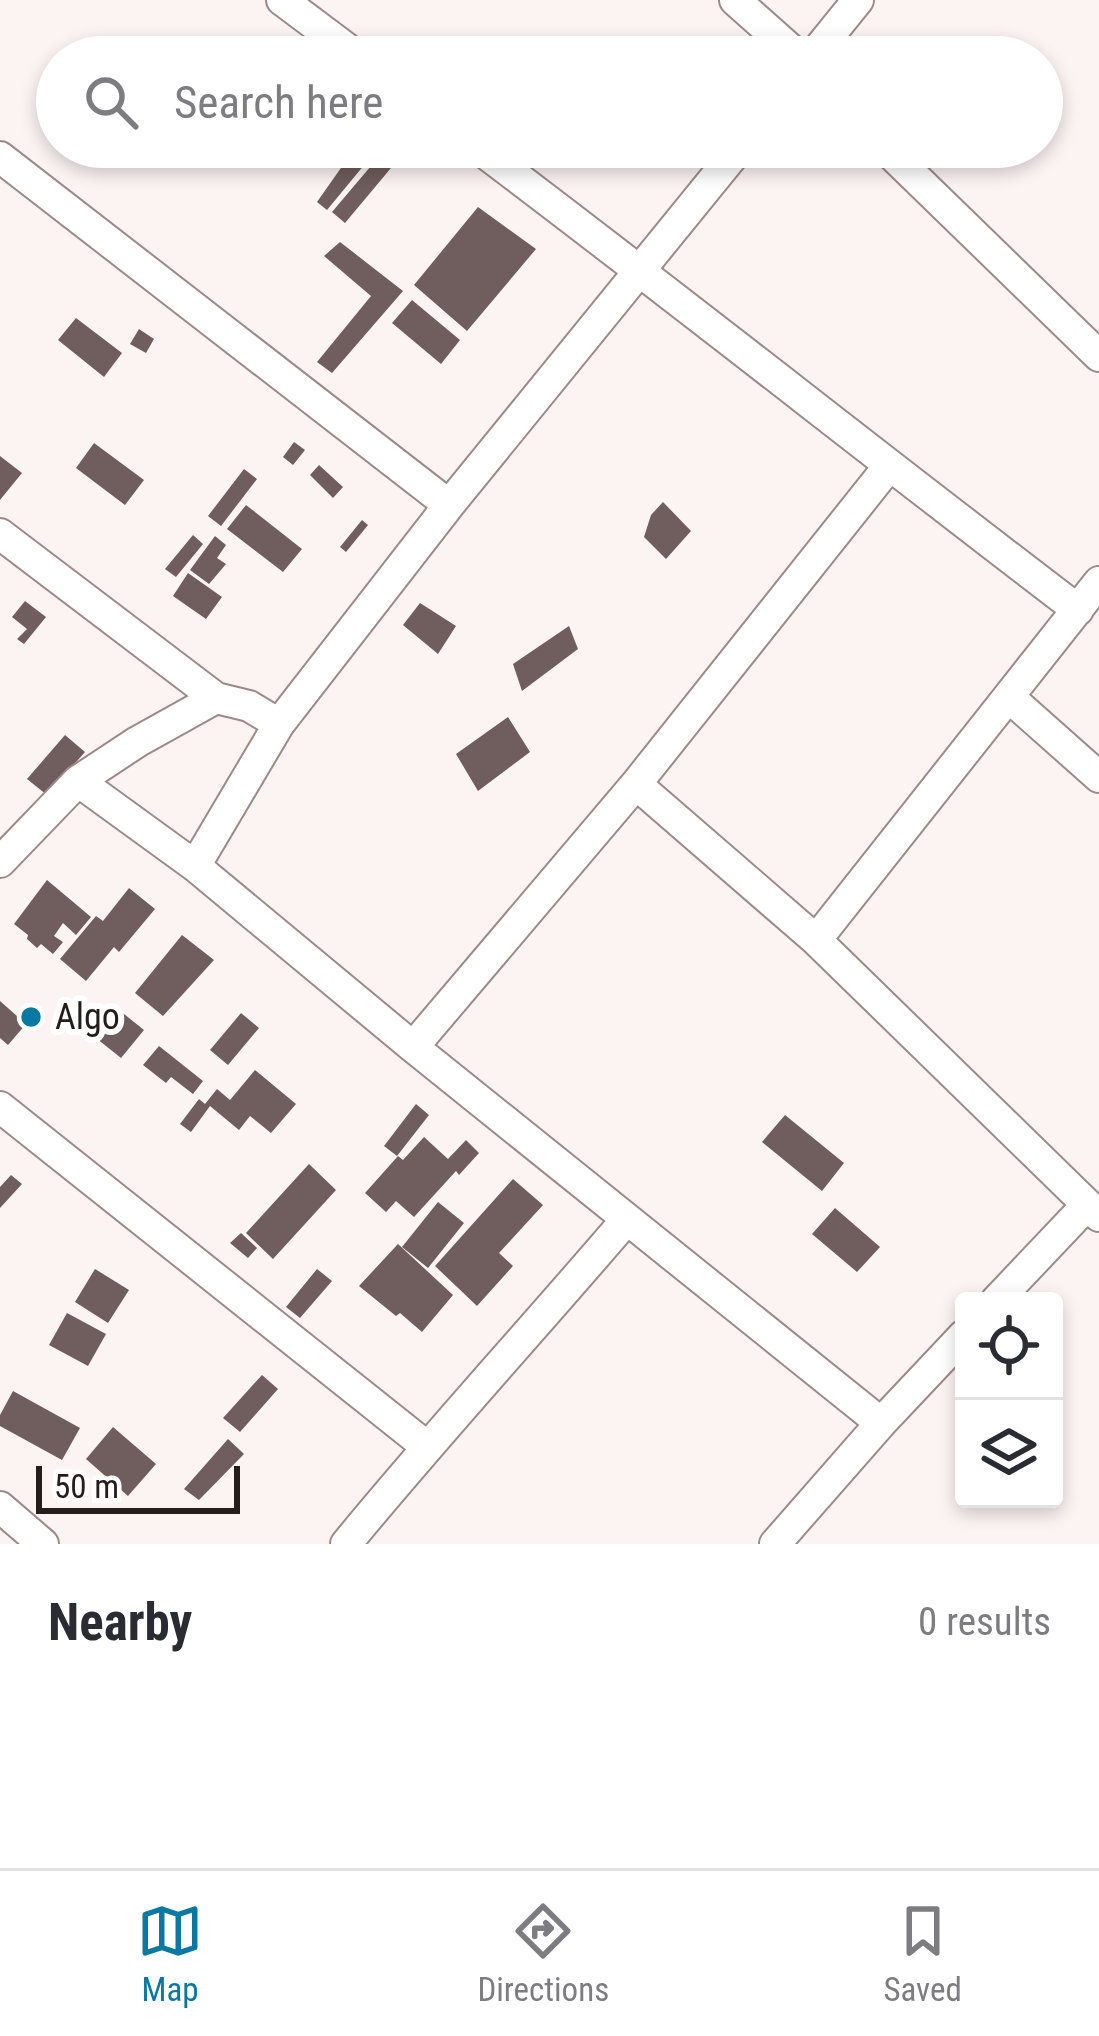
<!DOCTYPE html>
<style>
body{margin:0;font-family:"Roboto Condensed",sans-serif;background:#f7f7f7;color:#2b2b33}
.controls{position:absolute;right:36px;bottom:36px;display:grid;overflow:hidden;border-radius:12px;box-shadow:0 6px 18px #0003}
.controls button{width:108px;height:108px;display:grid;place-items:center;padding:0;border:0;border-bottom:3px solid #e1e1e2;background:#fff;color:#2b2b33;font:60px sans-serif}
.scale{position:absolute;left:36px;bottom:30px;width:204px;box-sizing:border-box;padding-left:12px;border:6px solid #241d1c;border-top:0;font-size:33px;line-height:42px;white-space:nowrap;color:#241d1c;-webkit-text-stroke:9px #fff;paint-order:stroke}
.list{margin:0;padding:0;list-style:none}
h2{display:flex;justify-content:space-between;align-items:center;height:156px;margin:0;padding:0 48px;font-size:51px}
h2 small{font-size:39px;font-weight:400;color:#7c7c81}
.icon{flex:none;width:66px;height:66px;fill:none;stroke:currentColor;stroke-width:2;stroke-linecap:round;stroke-linejoin:round}
.map{position:relative;flex:none;width:1099px;height:1544px;overflow:hidden}
.search{position:absolute;background:#fff;box-shadow:0 6px 18px #0003;left:36px;right:36px;top:36px;height:132px;display:flex;align-items:center;gap:30px;box-sizing:border-box;padding:0 42px;border-radius:66px;color:#7c7c81;font-size:45px}
.sheet{height:324px;background:#fff}
nav{display:flex;justify-content:space-around;align-items:center;box-sizing:border-box;height:168px;border-top:3px solid #e1e1e2;background:#fff;font-size:33px;color:#7c7c81}
nav a{display:grid;justify-items:center;gap:6px}
nav .on{color:#0979a3}
.map>svg:first-child{display:block}
.building{fill:#705d5d}
.lines{fill:none;stroke-linecap:round;stroke-linejoin:round}
.street-casing{stroke:#9d8a88;stroke-width:34}
.street{stroke:#fff;stroke-width:30}
.poi-dot{fill:#0979a3;stroke:#fff;stroke-width:4.5}
.labels{text-anchor:middle;dominant-baseline:central;stroke-width:12;stroke-linejoin:round;paint-order:stroke}
.poi-label{font-size:36px;fill:#241d1c;stroke:#fff;text-anchor:start}
</style>
<div class="map">
<svg width="1099" height="1544" viewBox="0 0 1099 1544">
<rect width="100%" height="100%" fill="#fcf3f3"/>
<path class="building" d="M60,147h34l-12,16z
M344,147h35l-52,63 -10,-8 26,-37 -2,-8z
M387,147l14,9 -56,67 -13,-11z
M478,207l58,42 -69,82 -53,-46z
M340,242l63,49 -71,82 -15,-11 54,-66 -47,-40z
M412,300l48,40 -19,24 -49,-41z
M76,318l46,35 -18,24 -46,-37z
M139,329l15,10 -8,14 -16,-9z
M294,442l11,8 -12,15 -10,-8z
M94,443l50,37 -19,25 -49,-37z
M0,456l22,17 -22,27z
M319,465l24,22 -10,11 -23,-23z
M244,469l13,10 -36,47 -13,-10z
M663,502l28,29 -25,28 -22,-22 7,-22z
M246,505l56,44 -19,23 -56,-43z
M362,520l6,5 -22,27 -6,-5z
M193,535l10,9 -27,33 -11,-8z
M215,536l11,9 -9,13 9,6 -17,20 -19,-14z
M188,573l34,24 -16,22 -33,-23z
M25,601l21,16 -22,27 -7,-5 10,-10 -15,-12z
M420,603l36,23 -18,28 -35,-29z
M569,626l9,23 -56,42 -9,-27z
M508,717l22,35 -52,39 -22,-37z
M65,735l20,17 -38,43 -20,-16z
M47,880l44,37 -15,18 -13,-12 -9,13 9,6 -10,12 -12,-10 -4,4 -10,-9 1,-4 -14,-11z
M129,888l26,21 -36,43 -5,-5 -28,34 -26,-22 36,-43 7,5z
M182,935l32,25 -51,56 -28,-23z
M0,1001l26,23 -18,21 -8,-7z
M119,1010l25,20 -23,28 -25,-20z
M241,1013l18,15 -31,37 -18,-15z
M159,1046l44,35 -10,13 -22,-17 -5,6 -23,-18z
M255,1070l41,34 -25,29 -21,-17 -11,14 -29,-24 -19,26 -11,-8 19,-25 6,5 12,-15 13,11z
M416,1104l13,11 -32,41 -13,-10z
M785,1115l59,48 -22,28 -60,-49z
M424,1137l24,22 18,-19 13,13 -20,22 -3,-4 -42,46 -18,-16 -10,11 -21,-19 33,-37 5,4z
M309,1164l27,26 -63,69 -27,-26z
M11,1175l11,9 -22,24v-21z
M513,1179l30,26 -44,48 14,13 -36,40 -42,-40z
M438,1202l26,21 -36,45 -26,-21z
M835,1208l45,39 -23,25 -45,-38z
M241,1233l16,15 -9,10 -18,-15z
M398,1244l55,51 -31,37 -22,-19 -4,3 -37,-30z
M95,1269l34,21 -21,33 -33,-21z
M317,1269l15,12 -32,37 -14,-11z
M67,1313l39,21 -18,32 -39,-21z
M262,1375l16,14 -38,43 -17,-14z
M13,1391l67,37 -18,32 -62,-34v-11z
M113,1427l43,37 -28,32 -42,-37z
M228,1439l16,15 -45,46 -15,-11z"/>
<g class="lines">
<g class="street-casing">
<path id="street" d="M282,0l76,57
M735,0l64,57
M812,57l46,-57
M477,147c202,152 400,310 601,463
M884,147l215,209
M0,157l449,348
M0,534l216,164
M1010,698l89,79
M78,781l117,85 218,181 468,376
M636,784l180,156 283,276
M0,862l78,-81 59,-39 79,-44 33,8 30,18
M195,866l84,-142 170,-219 291,-358
M816,940l283,-358
M413,1047l223,-263 253,-318
M0,1107l426,339
M996,1301l91,-96
M0,1507l43,37
M346,1544c91,-111 188,-216 281,-325
M775,1544l106,-121 83,-88"/>
</g>
<use href="#street" class="street"/>
</g>
<circle class="poi-dot" cx="31" cy="1017" r="12"/>
<g class="labels">
<g class="poi-label">
<text x="55" y="1017">Algo</text>
</g>
</g>
</svg>
<div class="controls">
<button><svg class="icon" aria-label="locate" viewBox="0 0 24 24"><circle cx="12" cy="12" r="6"/><path d="M12 2v4M12 18v4M2 12h4M18 12h4"/></svg></button>
<button><svg class="icon" aria-label="layers" viewBox="0 0 24 24"><path d="M12 4l9 5-9 5-9-5zM3 14l9 5 9-5"/></svg></button>
</div>
<div class="scale">50 m</div>
<div class="search"><svg class="icon" aria-label="search" viewBox="0 0 24 24"><circle cx="10" cy="10" r="6"/><path d="M15 15l6 6"/></svg>Search here</div>
</div>
<section class="sheet">
<h2>Nearby<small>0 results</small></h2>
<ul class="list">
</ul>
</section>
<nav>
<a class="on"><svg class="icon" aria-label="map" viewBox="0 0 24 24"><path d="M3 6l6-2 6 2 6-2v14l-6 2-6-2-6 2zM9 4v14M15 6v14"/></svg>Map</a>
<a><svg class="icon" aria-label="directions" viewBox="0 0 24 24"><path d="M12 3l9 9-9 9-9-9zM9 14v-3h6M13 9l2 2-2 2"/></svg>Directions</a>
<a><svg class="icon" aria-label="saved" viewBox="0 0 24 24"><path d="M7 4h10v16l-5-4-5 4z"/></svg>Saved</a>
</nav>
